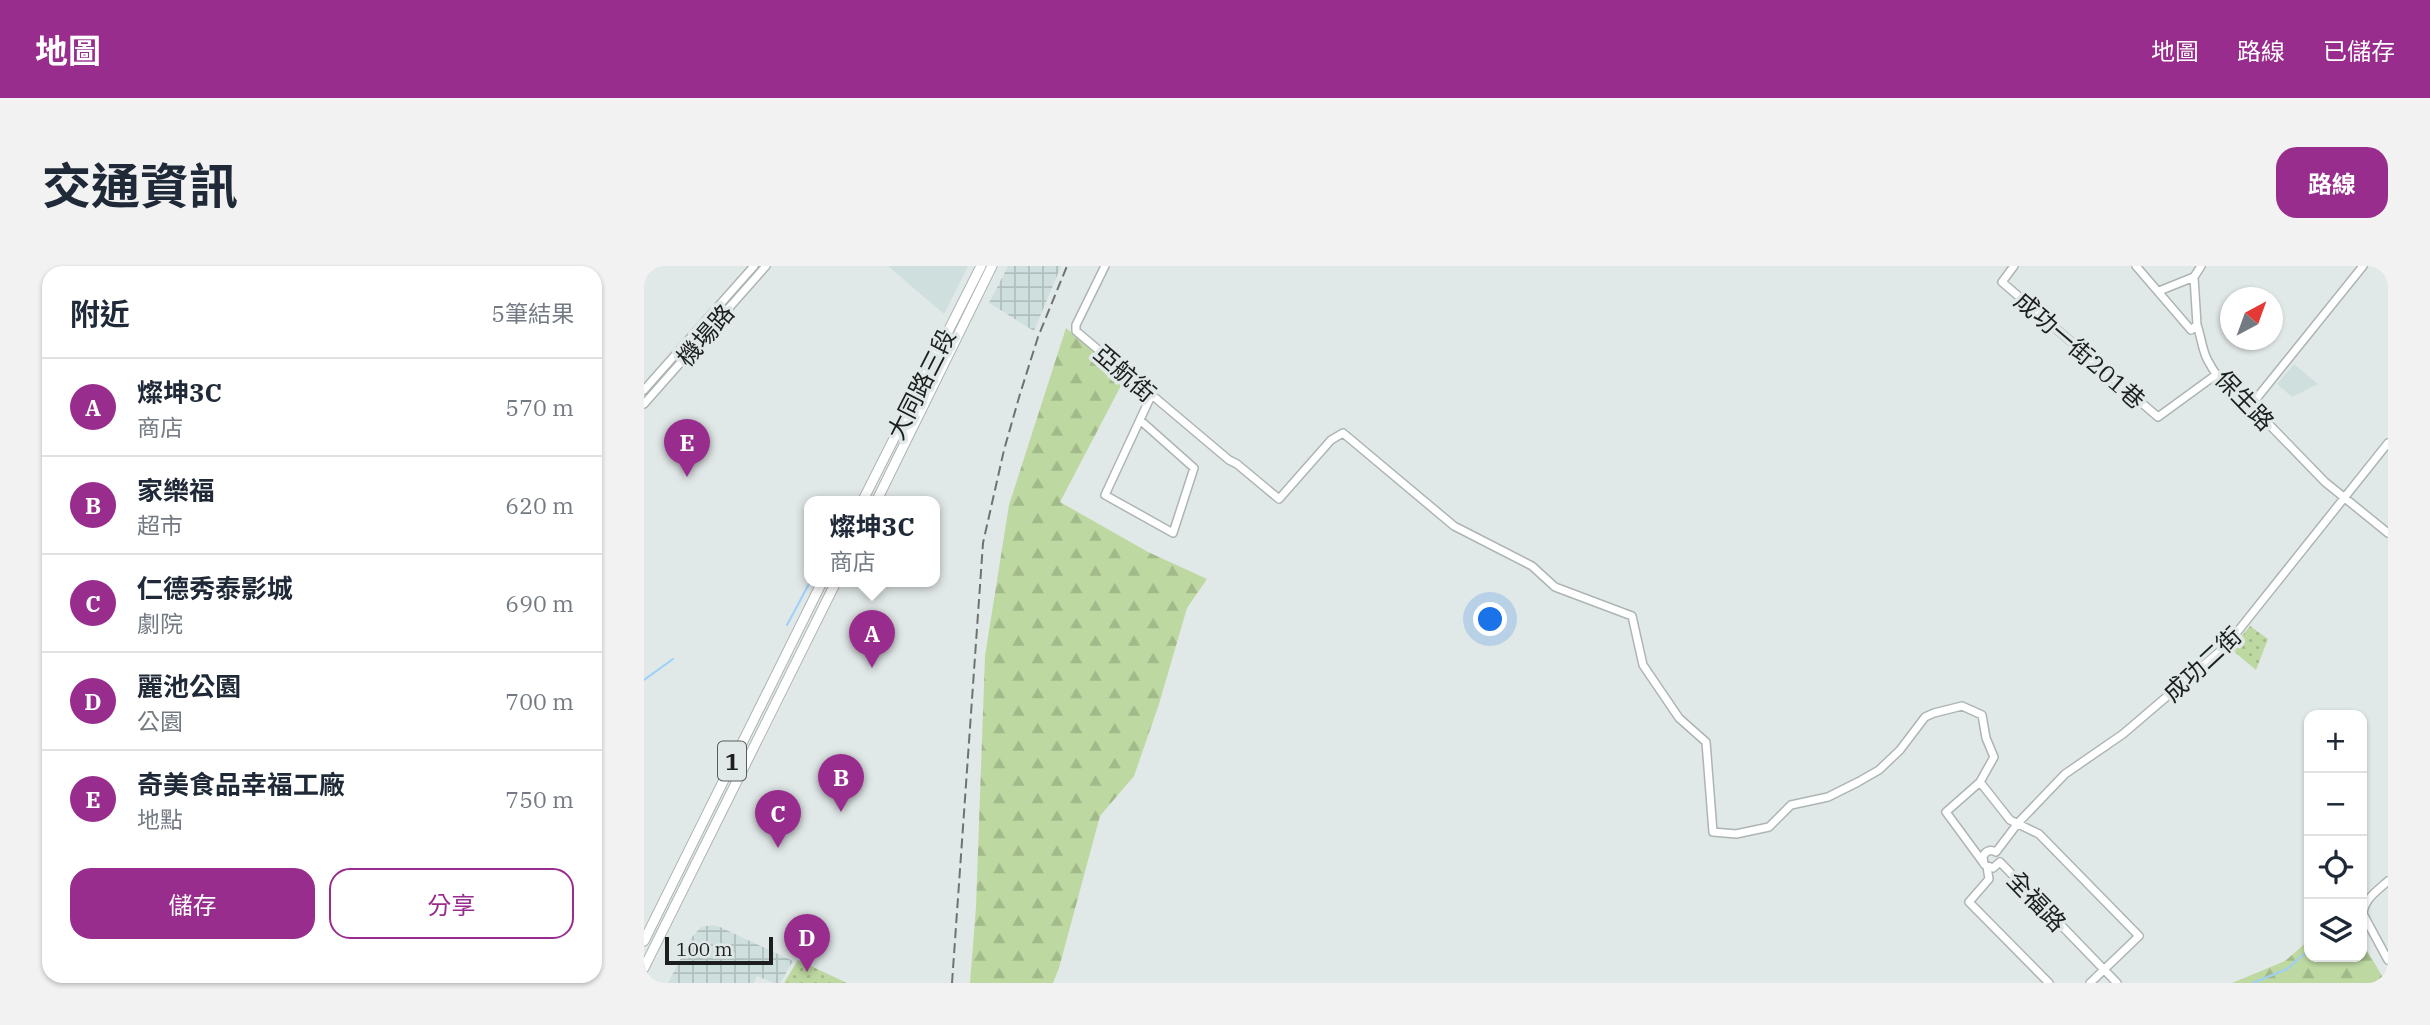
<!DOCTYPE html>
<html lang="zh-TW">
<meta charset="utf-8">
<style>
body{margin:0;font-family:"IBM Plex Serif","Noto Sans TC",serif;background:#f2f2f3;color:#1f2937}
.controls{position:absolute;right:21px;bottom:21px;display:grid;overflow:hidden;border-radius:14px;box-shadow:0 2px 5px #0004}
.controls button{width:63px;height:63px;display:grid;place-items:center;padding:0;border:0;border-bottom:2px solid #e0e1e3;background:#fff;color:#1f2937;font:35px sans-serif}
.compass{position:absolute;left:1576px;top:21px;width:63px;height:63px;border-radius:50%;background:#fff;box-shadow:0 2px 5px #0004;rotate:41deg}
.scale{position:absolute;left:21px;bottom:18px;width:108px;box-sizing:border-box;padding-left:7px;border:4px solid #1c1f1e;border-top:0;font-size:19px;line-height:24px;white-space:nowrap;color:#1c1f1e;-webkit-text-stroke:5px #e1e9e8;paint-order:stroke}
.you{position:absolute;left:847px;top:354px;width:24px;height:24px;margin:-18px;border:5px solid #fff;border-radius:50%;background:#1a73e8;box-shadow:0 0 0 10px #1a73e833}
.badge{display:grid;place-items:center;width:46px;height:46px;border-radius:50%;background:#992d8e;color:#fff;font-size:23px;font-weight:700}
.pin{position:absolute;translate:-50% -58px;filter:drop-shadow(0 2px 4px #0008)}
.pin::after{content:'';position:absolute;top:37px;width:24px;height:21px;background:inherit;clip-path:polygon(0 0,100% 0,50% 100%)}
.popup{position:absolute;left:160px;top:230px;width:136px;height:91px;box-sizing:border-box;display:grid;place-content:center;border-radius:14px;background:#fff;filter:drop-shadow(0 2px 5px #0005);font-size:23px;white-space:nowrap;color:#747a83}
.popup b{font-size:26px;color:#1f2937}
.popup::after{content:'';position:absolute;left:50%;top:100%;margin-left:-14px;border:14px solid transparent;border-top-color:#fff}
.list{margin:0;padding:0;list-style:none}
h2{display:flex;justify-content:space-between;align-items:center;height:91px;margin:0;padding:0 28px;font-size:30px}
h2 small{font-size:23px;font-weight:400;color:#747a83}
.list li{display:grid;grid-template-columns:46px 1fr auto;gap:21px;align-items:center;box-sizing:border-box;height:98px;padding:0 28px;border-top:2px solid #e0e1e3}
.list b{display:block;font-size:26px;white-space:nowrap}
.list p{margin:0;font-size:23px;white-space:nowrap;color:#747a83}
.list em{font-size:23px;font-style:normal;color:#747a83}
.actions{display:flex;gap:14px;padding:21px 28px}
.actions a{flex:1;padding:16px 0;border:2px solid #992d8e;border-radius:21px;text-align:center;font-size:24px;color:#992d8e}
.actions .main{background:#992d8e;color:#fff}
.icon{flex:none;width:38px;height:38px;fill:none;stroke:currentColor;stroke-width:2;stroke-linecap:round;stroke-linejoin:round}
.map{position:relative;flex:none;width:1744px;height:717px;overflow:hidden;border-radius:21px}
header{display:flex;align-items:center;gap:42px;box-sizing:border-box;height:98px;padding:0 35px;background:#992d8e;color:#fff}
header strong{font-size:33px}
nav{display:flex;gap:38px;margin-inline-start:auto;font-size:24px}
.intro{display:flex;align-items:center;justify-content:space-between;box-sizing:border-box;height:168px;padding:0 42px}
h1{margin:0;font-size:49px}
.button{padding:18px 32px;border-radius:21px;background:#992d8e;color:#fff;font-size:24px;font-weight:700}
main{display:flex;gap:42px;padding:0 42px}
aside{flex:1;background:#fff;border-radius:21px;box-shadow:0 2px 5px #0004}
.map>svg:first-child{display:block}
.built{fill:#cedfdd}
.industrial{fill:url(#industrial-grid)}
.green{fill:url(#green-dots)}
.forest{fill:url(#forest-firs)}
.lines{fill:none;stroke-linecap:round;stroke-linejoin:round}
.stream{stroke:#9dcffa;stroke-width:2}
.minor-casing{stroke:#adb5b4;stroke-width:10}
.major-casing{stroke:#adb5b4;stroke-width:11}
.minor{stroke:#fff;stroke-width:7}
.major{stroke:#fff;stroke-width:9}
.rail{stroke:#6e7372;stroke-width:2;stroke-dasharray:10 5;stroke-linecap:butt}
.labels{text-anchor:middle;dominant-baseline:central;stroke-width:7;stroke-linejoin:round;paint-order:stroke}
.shield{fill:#e1e9e8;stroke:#575c5b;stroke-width:2}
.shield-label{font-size:23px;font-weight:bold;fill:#1c1f1e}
.street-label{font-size:24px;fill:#1c1f1e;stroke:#e1e9e8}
</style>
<header>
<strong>地圖</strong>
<nav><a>地圖</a><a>路線</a><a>已儲存</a></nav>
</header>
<div class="intro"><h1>交通資訊</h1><a class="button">路線</a></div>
<main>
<aside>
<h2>附近<small>5筆結果</small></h2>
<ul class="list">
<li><span class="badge">A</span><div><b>燦坤3C</b><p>商店</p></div><em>570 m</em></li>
<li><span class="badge">B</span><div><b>家樂福</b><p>超市</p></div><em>620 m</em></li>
<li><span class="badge">C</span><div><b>仁德秀泰影城</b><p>劇院</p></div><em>690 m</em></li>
<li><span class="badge">D</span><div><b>麗池公園</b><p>公園</p></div><em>700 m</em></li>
<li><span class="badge">E</span><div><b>奇美食品幸福工廠</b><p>地點</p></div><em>750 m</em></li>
</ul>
<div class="actions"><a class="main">儲存</a><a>分享</a></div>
</aside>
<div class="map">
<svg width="1744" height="717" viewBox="0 0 1744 717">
<defs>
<pattern id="industrial-grid" width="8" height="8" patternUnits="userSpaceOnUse" patternTransform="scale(1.75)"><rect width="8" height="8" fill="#cedfdd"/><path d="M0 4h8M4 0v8" fill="none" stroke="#b0bfbd"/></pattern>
<pattern id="green-dots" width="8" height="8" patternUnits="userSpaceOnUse" patternTransform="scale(1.75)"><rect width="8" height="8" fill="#bdd8a1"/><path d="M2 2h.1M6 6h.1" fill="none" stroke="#a2b98a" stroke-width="1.8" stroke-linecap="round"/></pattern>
<pattern id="forest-firs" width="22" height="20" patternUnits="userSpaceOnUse" patternTransform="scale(1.75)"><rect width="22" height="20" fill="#bdd8a1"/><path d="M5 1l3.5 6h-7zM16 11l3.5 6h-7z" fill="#a2b98a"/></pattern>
</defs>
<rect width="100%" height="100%" fill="#e1e9e8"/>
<path class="built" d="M244,0h80l-24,48z
M1650,98l24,20 -26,13 -15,-13z"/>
<path class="industrial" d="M364,0h53l-27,65 -45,-28z
M68,659l8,2 73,34 -13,22h-6l-17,-7 -3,7h-86l24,-46 9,-10z"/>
<path class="green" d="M1606,360l18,13 -12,31 -25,-21z
M154,694l49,23h-63z"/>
<path class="forest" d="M422,62l59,50 -65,124 88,50 59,27 -20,29 -28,96 -25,72 -34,40 -41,152 -6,15h-83l6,-76 9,-251 24,-151z
M1665,674v17h53v-15l23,39 -2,2h-151l53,-22z"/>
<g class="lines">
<path class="stream" d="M143,359l23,-43
M0,414l29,-21
M1609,717l34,-14 22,-19"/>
<g class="minor-casing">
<path id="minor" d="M461,0l-29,59v6l153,129 8,4 42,35 52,-59 12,-7 111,93 78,40 23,21 77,29 11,49 36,53 27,24 7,90 23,2 33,-7 22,-22 37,-8 30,-15 21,-12 21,-20 25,-33 9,-4 28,-7 20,9 4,23 8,19 -14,25 -34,30 39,53 8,3 7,-6 117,121
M1370,0l-12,16 156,135 59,-43
M1492,0l55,64 6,-5c4,11 5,24 10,34 10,19 27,43 48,48l3,6 67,69 63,51
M1550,11l3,48
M1515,25l35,-14 7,-11
M0,124l110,-124
M0,138l122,-138
M1611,141l1,-8 107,-133
M496,154l54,48 -21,65 -68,-38 46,-99
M1336,516l30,38 29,14 100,102 -49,47
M1340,598l-1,-7c2,-6 7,-8 13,-5l22,-29 47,-49 58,-40 103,-88 162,-203
M1343,601l2,12 -20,23 80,81
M1744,615c-10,9 -24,18 -25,33l25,46"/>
</g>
<g class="major-casing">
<path id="major" d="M218,236l119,-236
M232,236l116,-236
M0,675l178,-359
M0,702l192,-386"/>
</g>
<use href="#minor" class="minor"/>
<use href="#major" class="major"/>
<path class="rail" d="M308,717l31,-440 21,-93 16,-56 18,-57 29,-71"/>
</g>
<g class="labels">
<rect class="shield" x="74" y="475.5" width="28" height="39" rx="5"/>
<g class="shield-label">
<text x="88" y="495">1</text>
</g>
<g class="street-label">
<text transform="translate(61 69) rotate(-49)">機場路</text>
<text transform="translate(1436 84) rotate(41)">成功一街201巷</text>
<text transform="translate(481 107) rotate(41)">亞航街</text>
<text transform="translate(277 118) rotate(-63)">大同路三段</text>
<text transform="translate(1601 134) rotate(46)">保生路</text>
<text transform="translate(1558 398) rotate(-43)">成功二街</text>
<text transform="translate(1393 635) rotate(46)">全福路</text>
</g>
</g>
</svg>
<div class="controls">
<button>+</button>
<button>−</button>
<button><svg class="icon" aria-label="locate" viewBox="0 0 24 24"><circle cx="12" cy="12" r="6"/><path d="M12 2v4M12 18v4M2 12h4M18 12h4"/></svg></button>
<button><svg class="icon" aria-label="layers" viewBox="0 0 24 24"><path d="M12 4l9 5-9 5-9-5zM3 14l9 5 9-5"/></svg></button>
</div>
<svg class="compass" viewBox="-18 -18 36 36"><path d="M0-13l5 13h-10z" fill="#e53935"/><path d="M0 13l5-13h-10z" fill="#747a83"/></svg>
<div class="scale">100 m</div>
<div class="you"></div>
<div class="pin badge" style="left:228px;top:402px">A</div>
<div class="popup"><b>燦坤3C</b>商店</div>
<div class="pin badge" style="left:197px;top:546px">B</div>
<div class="pin badge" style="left:134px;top:582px">C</div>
<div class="pin badge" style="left:163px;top:706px">D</div>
<div class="pin badge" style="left:43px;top:211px">E</div>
</div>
</main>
